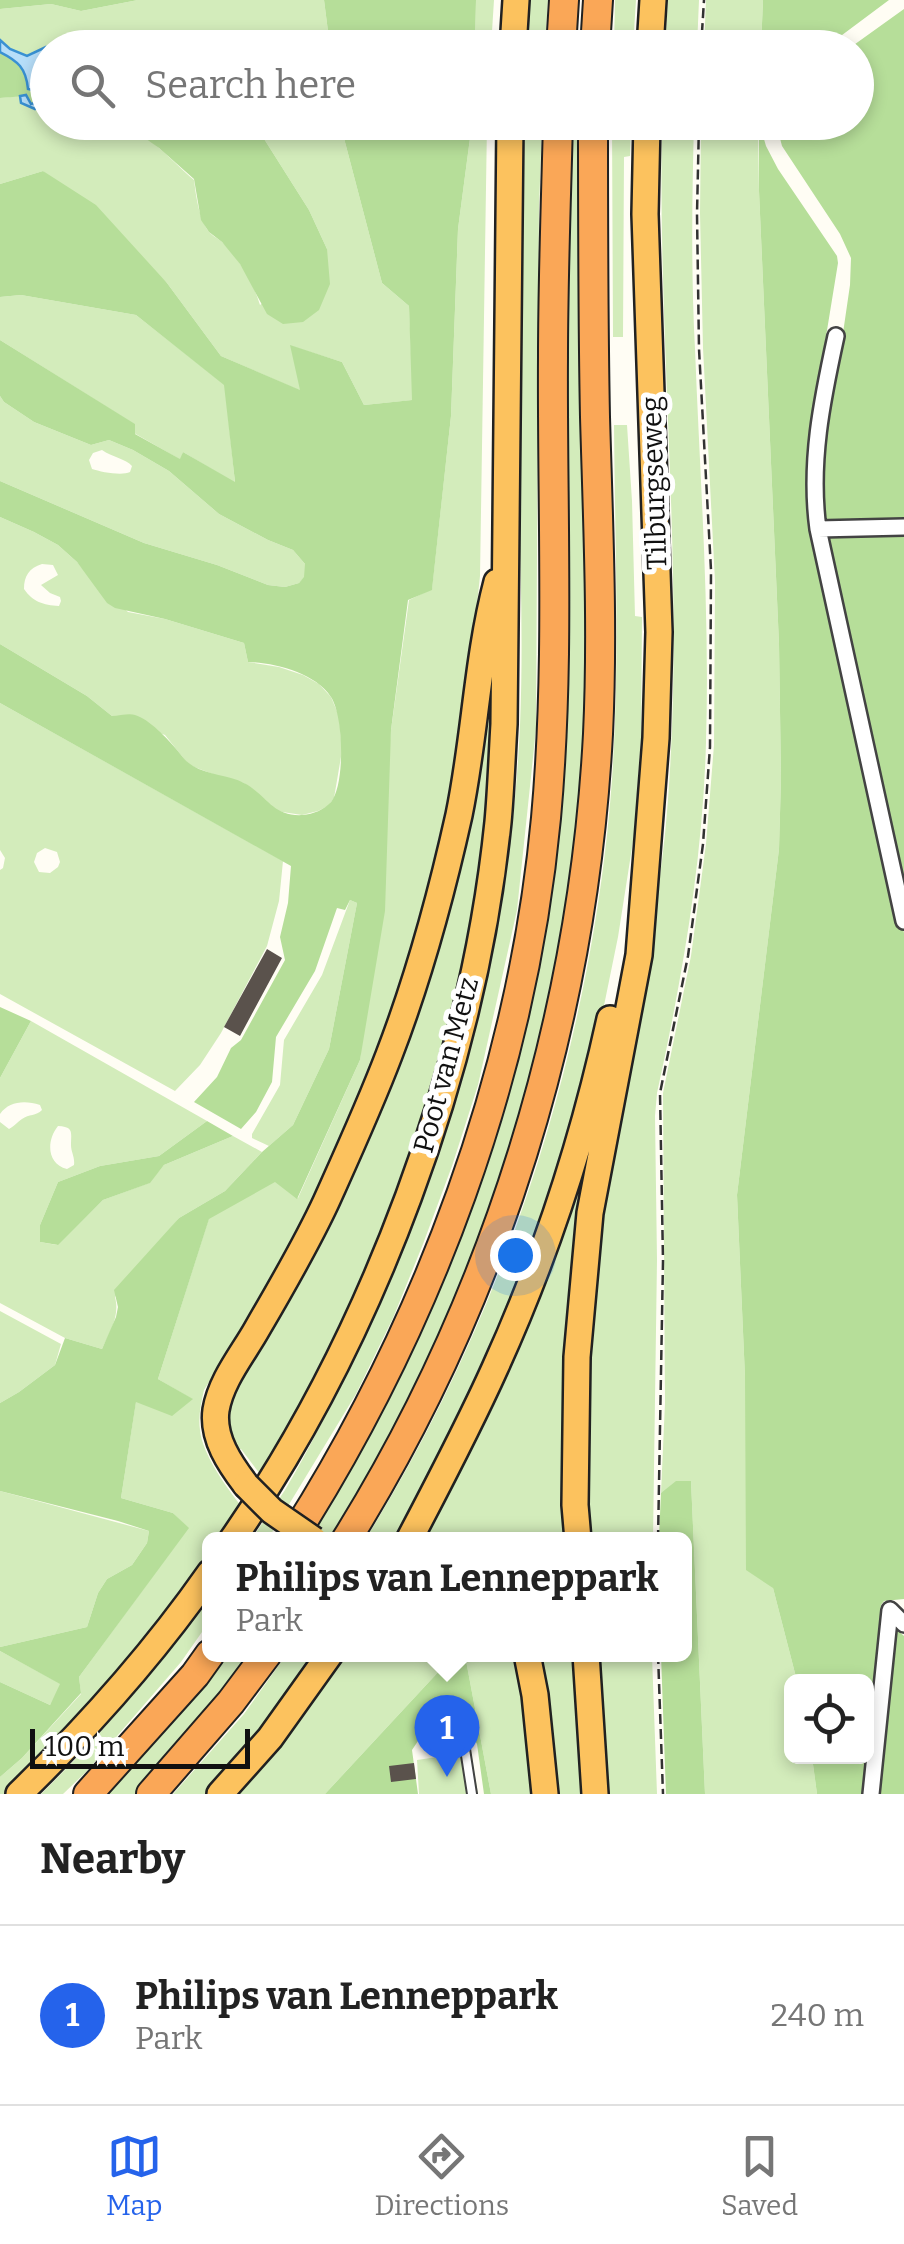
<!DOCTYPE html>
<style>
body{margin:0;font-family:Bitter,serif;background:#f2f2f2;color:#222}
.controls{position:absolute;right:30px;bottom:30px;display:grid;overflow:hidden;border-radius:15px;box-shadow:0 5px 15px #0003}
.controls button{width:90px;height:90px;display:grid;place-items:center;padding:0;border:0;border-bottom:2px solid #e0e0e0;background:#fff;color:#222;font:50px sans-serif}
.scale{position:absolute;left:30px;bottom:25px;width:220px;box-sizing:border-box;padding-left:10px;border:5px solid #101010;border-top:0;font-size:28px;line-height:35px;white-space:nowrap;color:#101010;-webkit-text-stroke:8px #fff;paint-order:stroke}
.you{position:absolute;left:515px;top:1255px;width:35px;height:35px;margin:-25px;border:8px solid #fff;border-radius:50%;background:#1a73e8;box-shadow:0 0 0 15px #1a73e833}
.badge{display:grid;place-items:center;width:65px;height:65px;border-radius:50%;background:#2563eb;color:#fff;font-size:32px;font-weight:700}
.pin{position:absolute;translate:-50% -82px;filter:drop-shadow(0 2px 5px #0008)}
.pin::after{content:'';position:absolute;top:52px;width:35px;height:30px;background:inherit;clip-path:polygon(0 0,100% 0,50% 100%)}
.popup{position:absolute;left:202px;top:1532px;width:490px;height:130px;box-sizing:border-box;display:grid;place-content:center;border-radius:15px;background:#fff;filter:drop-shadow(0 2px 8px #0005);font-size:32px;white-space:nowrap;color:#767676}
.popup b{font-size:38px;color:#222}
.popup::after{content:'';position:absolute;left:50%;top:100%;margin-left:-20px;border:20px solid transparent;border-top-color:#fff}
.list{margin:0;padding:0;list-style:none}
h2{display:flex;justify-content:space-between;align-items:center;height:130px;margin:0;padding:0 40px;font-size:42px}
h2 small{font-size:32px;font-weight:400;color:#767676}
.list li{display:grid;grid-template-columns:65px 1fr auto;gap:30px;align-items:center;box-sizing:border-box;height:180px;padding:0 40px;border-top:2px solid #e0e0e0}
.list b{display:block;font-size:38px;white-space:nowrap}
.list p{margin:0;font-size:32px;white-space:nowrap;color:#767676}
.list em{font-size:32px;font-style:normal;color:#767676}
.icon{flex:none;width:55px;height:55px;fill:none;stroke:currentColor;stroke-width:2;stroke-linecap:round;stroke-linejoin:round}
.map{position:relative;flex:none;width:904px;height:1794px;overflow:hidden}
.search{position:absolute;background:#fff;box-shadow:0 5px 15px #0003;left:30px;right:30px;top:30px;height:110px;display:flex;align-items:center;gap:25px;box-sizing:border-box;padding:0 35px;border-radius:55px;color:#767676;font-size:38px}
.sheet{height:310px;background:#fff}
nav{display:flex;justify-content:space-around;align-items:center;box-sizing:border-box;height:140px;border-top:2px solid #e0e0e0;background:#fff;font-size:28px;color:#767676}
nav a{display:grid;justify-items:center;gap:5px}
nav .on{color:#2563eb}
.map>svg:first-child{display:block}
.green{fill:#d3ecbb;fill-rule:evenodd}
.forest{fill:#b6de99}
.water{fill:#b6def9;stroke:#3991d3;stroke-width:2.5}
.building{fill:#5a524c}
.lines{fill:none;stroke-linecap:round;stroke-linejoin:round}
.service-casing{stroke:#434343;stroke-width:12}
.minor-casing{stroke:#434343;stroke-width:20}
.trunk-casing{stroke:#212121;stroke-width:30}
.motorway-casing{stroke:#212121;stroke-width:32}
.path{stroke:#323232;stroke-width:2.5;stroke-dasharray:10 5;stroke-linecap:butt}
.service{stroke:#fff;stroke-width:8}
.minor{stroke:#fff;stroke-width:15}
.trunk{stroke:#fcc25e;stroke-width:25}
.motorway{stroke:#faa757;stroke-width:28}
.trunk-bridge-casing{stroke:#212121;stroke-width:30;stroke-linecap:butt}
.trunk-bridge{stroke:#fcc25e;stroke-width:25}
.labels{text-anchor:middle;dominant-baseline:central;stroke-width:10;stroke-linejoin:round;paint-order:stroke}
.street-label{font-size:28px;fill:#101010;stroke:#fff}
</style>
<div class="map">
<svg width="904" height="1794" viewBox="0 0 904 1794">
<rect width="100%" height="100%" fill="#fffdf4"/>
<path class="green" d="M138,0h186l6,47h-284l-19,9 -17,-7 -10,-9v-31l51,-5 30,7z
M476,0h18l-3,47 -16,1z
M523,0h25l-3,47 -24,1z
M615,0h21l-3,47h-19z
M668,0h31l-2,47h-32z
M706,0h57l-2,47 -57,1z
M20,96l1,7 20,4 6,-5 1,20c18,1 54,-3 71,1 26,7 54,39 75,57 2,16 5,40 16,53 4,4 9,6 13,10 17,17 30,39 37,62l67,-56 -18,-39 -55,-87h86l42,160 27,23 4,94 -49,5 -22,-43 -51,-16 10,45 -80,-35 -54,-73 -124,-112 -43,13v-86z
M472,123h15l-7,453 -18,172 -29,136 -53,171 -66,147 -55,101 -55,87c-3,13 -6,27 -4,40 2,24 28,60 43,78l-21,31 -12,1 -1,16 -60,84 -142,154h-7v-17l22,-19 59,-64 -2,-17 109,-149 -15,-15 -52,-15 15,-97 56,-2 -34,-20 51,-161 66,-37 23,17 62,-138 31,-330 18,-130 23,-11 19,-173 7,-187z
M518,123h24l-3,86 -3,520 -19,181 -39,175 -26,81 -29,78 -30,74 -37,76 -88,145 -17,1c11,-17 23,-33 34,-50 23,-38 43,-80 63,-121 100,-200 162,-419 172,-643 5,-121 -3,-242 -7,-362 -2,-80 3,-161 5,-241z
M568,123h16l4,608 -21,193 -39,180 -54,159 -70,153 -70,123 -30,1 76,-132 162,-490z
M612,123h19l-1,33 -6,1 -1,180h-10z
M662,123h32c-2,75 -3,151 1,226 5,131 15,262 11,393 -3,118 -24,237 -49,351l-2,23 2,144 -4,279 -66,1c-1,-61 -5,-122 -2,-182 2,-48 7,-97 13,-144 18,-127 54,-252 67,-380 23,-236 -8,-475 -3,-711z
M701,123h57l1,68 20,453 2,134 -2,71 -42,346 8,182 28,211 24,93 -5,1v74l20,1 5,37h-112l-14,-313 -30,12 4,-90 -2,-310 28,-137 15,-112 8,-99 1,-164 -12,-233 -3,-135z
M21,295l115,20 89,70 10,98 -52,-31 -2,8 -47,-27v-9l-134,-84v-43z
M0,396l4,6 30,20 57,23 18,-5 24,10 36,21 50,43 49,26 25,10 12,14v13l-6,6 -14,4 -17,-2 -51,-20 -73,-22 -144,-62zM102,450c10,7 24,9 30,16l-2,6c-8,4 -29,0 -38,-3l-3,-9 4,-7z
M614,425h13l5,76 3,115 7,1 -1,122 -7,96 -16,102 -20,98 -47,169 -62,158 -90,177 -34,1c132,-213 215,-458 242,-705 15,-136 8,-274 7,-410z
M0,517l34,15 24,13 19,17 15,18 36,32 37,7 79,24 4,19 31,5 24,8 16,9 12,13 8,19 3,35 -8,47 -6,8 -10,5 -16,4 -26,-4 -32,-28 -26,-7 -29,-11 -24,-30 -53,-19 -25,-20 -87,-52zM42,564l11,1 5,10 -17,10 9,8 10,4 1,4 -2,5c-16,-1 -26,-4 -35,-17 0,-13 5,-21 18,-25z
M498,576l-4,149 -7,89 -10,80 -18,98 -45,160 -58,148 -93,178 -22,-29 -3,1 -11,-19v-29l170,-344z
M0,703l283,158 -4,40 -12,45 -46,87 -21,32 -25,26 -175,-97v-124l3,-2 2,-10 -5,-8zM45,848l12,4 3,10 -2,5 -8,6 -11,-1 -5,-10 3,-9z
M350,900l7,3 -28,146 -36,76 -24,21 -17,-8v-4l28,-49 4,-45 38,-65z
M31,1021l176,100 -48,35 -59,10 -42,16 -18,43v17l17,3 46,-45 46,-17 15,-18 69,-29 29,16 -37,39 -46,27 -64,79c5,19 -5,35 -13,52l-37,-11 -65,-35v-181l9,7c6,-3 8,-7 13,-10 7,-5 14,-3 20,-9l-2,-5c-15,-5 -31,-4 -40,9v-36zM58,1126c16,1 13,6 13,19 0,7 4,12 3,20l-7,4c-20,-5 -21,-28 -9,-43z
M594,1126l-24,413 -153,1z
M0,1311l61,33 -6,21 -36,27 -19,11z
M0,1491l149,40 -2,12 -15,22 -25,14 -9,14 -11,34 -87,20z
M209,1596v26l-28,40 -95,110 -23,22h-22c62,-61 118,-127 168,-198z
M0,1651l61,33 -11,21 -50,-23z
M224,1655h29l-30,41 -86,98h-30l97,-112z
M286,1655h32l-55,75 -56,64h-34l71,-80z
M340,1655h114l-129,139h-93z
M465,1655h52l9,41 10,98h-45z
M540,1655h38l8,139h-33z
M595,1655h57l5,139h-54z
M471,1752l7,42h-59l-2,-34z"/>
<path class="forest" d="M0,0h138l-57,11 -30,-7 -51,5z
M324,0h152l-1,47h-145z
M763,0h126l-63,47h-65z
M904,9v514l-76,1 -4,-3 -4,-82 23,-106 7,-48 1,-27 -11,-24 -58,-88 -6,-23 80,-1v-74l-5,-1z
M0,52c18,9 26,16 28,36l10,3 3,4 -3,7 -7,2 -5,-8 -26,2z
M759,122l7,24 12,23 59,87 1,7 -17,104 -11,92 59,318 35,156v666l-20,2 -3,4 -17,189h-47l-5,-37 54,-1v-74l-69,-1 -24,-93 -27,-18 -1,-193 -8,-182 42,-346 2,-71 -2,-134 -20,-453z
M117,123h137l55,87 18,39 3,35 -11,26 -16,12 -20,2 -16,-10 -27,-50 -18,-22 -13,-10 -8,-12 -7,-41 -35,-31 -27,-19z
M340,123h132l-14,106 -7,187 -19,174 -24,10 -17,130 -6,181 -25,149 -63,139 -22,-17 -66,37 -51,160 35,20 -21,17 -36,-14 -15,96 52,15 16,15 -110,149 2,16 -59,65 -22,19v-95l50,23 10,-21 -60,-33v-4l87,-20 11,-34 9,-14 25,-14 15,-22 2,-12 -31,-10 -118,-30v-88l19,-11 36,-27 10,-27 37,11 14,-32 2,-10 -4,-17 65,-72 46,-27 37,-39 31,-27 36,-76 28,-146 -7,-3 -5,10 -8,-2 -22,63 -39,66 -4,45 -16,30 -15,17 -47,-27 23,-25 14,-29 10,-8 44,-80 -5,-23 8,-34 3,-37 -291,-163v-59l87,52 25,20c7,0 17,-3 23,-1 14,4 33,24 42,35 5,6 9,12 16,16 15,9 36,9 51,17 23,12 28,34 59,32 10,-1 21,-5 28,-13 14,-17 13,-85 0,-105 -16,-24 -55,-34 -83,-35l-4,-19 -79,-24 -50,-11 -8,-5 -30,-41 -19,-17 -24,-13 -34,-15v-36l144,62 73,22 51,20 17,2 14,-4 5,-6 1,-13 -12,-14 -25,-10 -49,-26 -50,-43 -36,-21 -24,-10 -18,5 -57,-23 -30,-20 -4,-6v-56l135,84v10l45,25 3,-7 52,30 -11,-97 -88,-70 -115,-20 -21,2v-113l43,-13 53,34 71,78 54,73 79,34 -10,-45 52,17 22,43 48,-5 -3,-94 -27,-23z
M904,531v360l-73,-320 -4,-38z
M0,1007l31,14 -31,57z
M207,1121l26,15 -69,29 -14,18 -47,17 -45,45 -18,-3v-17l18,-43 42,-16 59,-10z
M676,1481h15l14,313h-39l-5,-139 23,-1v-114l-25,-1v-3l2,-43z
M896,1629l8,7v158h-25z
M454,1655h11l26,139h-7l-7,-50 -4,-7 -55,4 -6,9 6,44h-93z"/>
<path class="water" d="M0,40l10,9 17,7 19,-9 2,1 -1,54 -12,7 -14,-6 -1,-7 6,-1 5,9 7,-2 2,-7 -2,-4 -10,-2c-2,-21 -10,-28 -28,-37z"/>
<path class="building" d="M267,949l15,9 -42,78 -16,-9z
M414,1763l2,16 -25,3 -2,-16z"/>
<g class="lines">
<g class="service-casing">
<path id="service" d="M465,1749l7,45"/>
</g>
<g class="minor-casing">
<path id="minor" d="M904,527l-86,2 86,392
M818,529c-9,-66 4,-129 18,-193
M871,1794l19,-184 14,14"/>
</g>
<g class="trunk-casing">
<path id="trunk" d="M513,48l3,-48
M650,48l3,-48
M246,1485c-16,-21 -34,-47 -30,-75 5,-30 27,-56 41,-81 24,-41 49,-84 69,-127 22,-49 44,-97 63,-147 30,-78 52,-159 70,-240 16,-77 18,-157 38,-233
M232,1540c141,-203 241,-473 266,-718 3,-32 4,-65 6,-98l6,-602
M409,1540c30,-57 60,-114 86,-172 51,-112 89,-230 115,-349
M578,1540l-3,-35 2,-148 13,-144 49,-258 17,-217 3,-106 -14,-418 2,-92
M527,1654l8,41 10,99
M586,1654l9,140
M19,1794c70,-68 135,-141 191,-221
M220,1794l50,-56 60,-84"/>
</g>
<g class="motorway-casing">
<path id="motorway" d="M561,48l3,-48
M595,48l3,-48
M291,1540c138,-216 231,-466 255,-722 14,-153 6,-307 7,-461 0,-78 3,-156 5,-235
M346,1540c150,-241 237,-522 252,-806 5,-105 0,-212 -3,-317 -2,-98 -2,-196 -2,-295
M88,1794l107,-119 15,-21
M151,1794l80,-92 36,-48"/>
</g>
<path class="path" d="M701,48l3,-48
M658,1540l5,-279 -3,-168 28,-137 15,-112 7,-97 1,-177 -12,-221 -2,-135 2,-92
M658,1654l5,140"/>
<use href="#service" class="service"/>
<use href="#minor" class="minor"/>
<use href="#trunk" class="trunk"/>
<use href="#motorway" class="motorway"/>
<g class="trunk-bridge-casing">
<path id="trunk-bridge" d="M246,1485l26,26 42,29"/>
</g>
<use href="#trunk-bridge" class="trunk-bridge"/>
</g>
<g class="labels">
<g class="street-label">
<text transform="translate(654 483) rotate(-92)">Tilburgseweg</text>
<text transform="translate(446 1065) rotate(-75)">Poot van Metz</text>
</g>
</g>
</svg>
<div class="controls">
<button><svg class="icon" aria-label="locate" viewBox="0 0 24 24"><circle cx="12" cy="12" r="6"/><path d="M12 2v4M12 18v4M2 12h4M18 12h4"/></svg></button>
</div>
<div class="scale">100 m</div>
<div class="you"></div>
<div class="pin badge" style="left:447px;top:1777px">1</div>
<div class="popup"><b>Philips van Lenneppark</b>Park</div>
<div class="search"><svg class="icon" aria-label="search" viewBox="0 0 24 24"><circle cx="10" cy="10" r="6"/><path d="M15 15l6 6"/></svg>Search here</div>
</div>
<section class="sheet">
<h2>Nearby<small></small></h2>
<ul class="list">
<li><span class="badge">1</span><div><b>Philips van Lenneppark</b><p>Park</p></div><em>240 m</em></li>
</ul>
</section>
<nav>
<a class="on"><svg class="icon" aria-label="map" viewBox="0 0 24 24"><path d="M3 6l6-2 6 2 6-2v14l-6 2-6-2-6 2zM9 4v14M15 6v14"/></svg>Map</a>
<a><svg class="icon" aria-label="directions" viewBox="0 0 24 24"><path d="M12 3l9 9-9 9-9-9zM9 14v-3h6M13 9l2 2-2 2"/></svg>Directions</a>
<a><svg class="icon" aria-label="saved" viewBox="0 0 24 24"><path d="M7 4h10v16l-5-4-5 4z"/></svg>Saved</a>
</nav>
